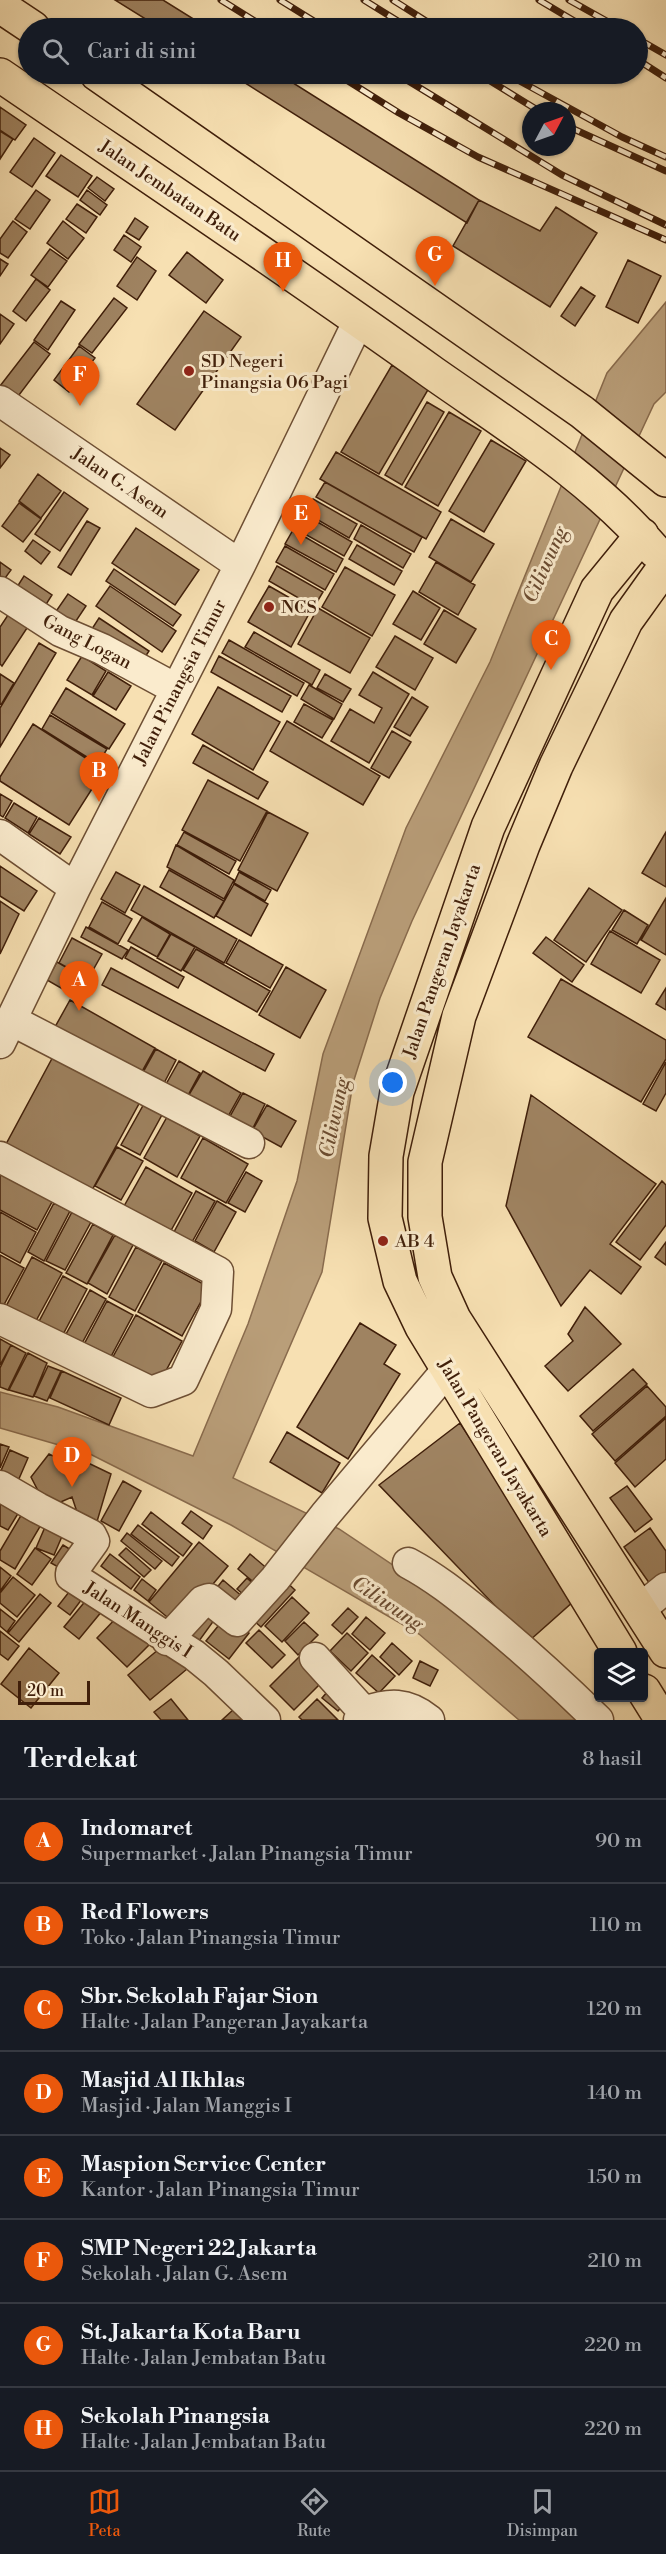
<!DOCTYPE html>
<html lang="id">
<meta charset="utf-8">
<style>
body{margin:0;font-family:"Libre Bodoni",serif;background:#20242c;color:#f1f3f6}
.controls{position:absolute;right:18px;bottom:18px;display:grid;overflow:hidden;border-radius:6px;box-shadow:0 2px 4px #0004}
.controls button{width:54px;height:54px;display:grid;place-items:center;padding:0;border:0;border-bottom:2px solid #363941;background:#171b24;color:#f1f3f6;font:30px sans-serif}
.compass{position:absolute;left:522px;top:102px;width:54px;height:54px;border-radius:50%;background:#171b24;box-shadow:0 2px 4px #0004;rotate:49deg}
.scale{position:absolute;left:18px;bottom:15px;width:72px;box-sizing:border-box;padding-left:6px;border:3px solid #401f0a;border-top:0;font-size:16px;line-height:21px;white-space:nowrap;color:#401f0a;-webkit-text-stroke:4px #faebcd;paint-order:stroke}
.you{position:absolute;left:393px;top:1083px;width:21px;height:21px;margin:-15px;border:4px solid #fff;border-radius:50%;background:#1a73e8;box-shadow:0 0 0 9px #1a73e833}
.badge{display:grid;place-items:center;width:39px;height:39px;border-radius:50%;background:#ea580c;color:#fff;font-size:20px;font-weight:700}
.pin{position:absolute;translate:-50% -50px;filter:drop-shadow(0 2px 3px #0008)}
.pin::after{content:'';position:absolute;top:32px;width:21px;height:18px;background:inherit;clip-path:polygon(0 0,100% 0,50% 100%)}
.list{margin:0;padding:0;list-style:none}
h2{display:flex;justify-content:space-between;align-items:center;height:78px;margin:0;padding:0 24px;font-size:26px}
h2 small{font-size:20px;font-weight:400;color:#9ea1a6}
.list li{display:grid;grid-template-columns:39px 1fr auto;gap:18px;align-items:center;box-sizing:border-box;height:84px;padding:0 24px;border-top:2px solid #363941}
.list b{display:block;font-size:22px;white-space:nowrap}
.list p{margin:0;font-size:20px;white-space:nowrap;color:#9ea1a6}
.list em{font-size:20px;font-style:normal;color:#9ea1a6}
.icon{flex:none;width:33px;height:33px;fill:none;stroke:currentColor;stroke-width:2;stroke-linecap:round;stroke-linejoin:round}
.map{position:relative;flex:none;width:666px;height:1720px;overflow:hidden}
.search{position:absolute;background:#171b24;box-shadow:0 2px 4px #0004;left:18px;right:18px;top:18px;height:66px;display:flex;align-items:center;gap:15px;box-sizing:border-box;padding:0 21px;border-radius:33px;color:#9ea1a6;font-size:22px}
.sheet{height:750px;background:#171b24}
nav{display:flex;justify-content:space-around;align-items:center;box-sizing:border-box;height:84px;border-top:2px solid #363941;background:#171b24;font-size:16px;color:#9ea1a6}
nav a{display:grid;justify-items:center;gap:3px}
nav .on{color:#ea580c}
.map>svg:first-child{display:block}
.water{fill:#b99e79;stroke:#896b4d;stroke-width:1.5}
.building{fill:#9f8361;stroke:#401f0a;stroke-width:1.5}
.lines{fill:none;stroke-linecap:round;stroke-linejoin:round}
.minor-casing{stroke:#6e4f34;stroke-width:33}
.major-casing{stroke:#401f0a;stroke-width:36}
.minor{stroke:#faebcd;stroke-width:30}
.major{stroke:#f7e0b2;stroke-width:33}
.rail-casing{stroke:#401f0a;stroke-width:7}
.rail{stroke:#faebcd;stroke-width:4.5;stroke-dasharray:14;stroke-linecap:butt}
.poi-dot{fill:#8f2418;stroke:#faebcd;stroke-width:2}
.labels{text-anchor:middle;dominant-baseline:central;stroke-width:6;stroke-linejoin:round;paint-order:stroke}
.street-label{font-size:18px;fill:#401f0a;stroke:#faebcd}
.poi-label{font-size:18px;fill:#401f0a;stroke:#faebcd;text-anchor:start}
.water-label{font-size:20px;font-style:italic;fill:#6a4b31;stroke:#faebcd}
</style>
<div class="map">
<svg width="666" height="1720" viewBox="0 0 666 1720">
<rect width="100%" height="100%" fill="#f7e0b2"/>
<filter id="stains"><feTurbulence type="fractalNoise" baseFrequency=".00333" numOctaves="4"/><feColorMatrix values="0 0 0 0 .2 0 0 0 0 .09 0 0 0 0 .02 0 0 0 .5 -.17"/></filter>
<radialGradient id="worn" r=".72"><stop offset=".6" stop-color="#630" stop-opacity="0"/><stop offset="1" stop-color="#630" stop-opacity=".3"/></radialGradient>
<path class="water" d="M666,302v90l-12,12 -242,517 -32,77 -27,85 -31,189 -89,206 106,51 179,120 73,71h-72l-100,-86 -188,-109 -141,-71 -90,-26v-36l58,15 135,49 55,-132 49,-143 26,-127 83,-226 84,-166 117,-289z"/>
<path class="building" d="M115,0h48l45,28h-48z
M231,74h48l200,126 -12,23z
M0,107l26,18 -11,15 -15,-10z
M0,131l13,8 -13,20z
M34,138l21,15 -23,34 -22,-15z
M61,155l31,21 -14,21 -32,-21z
M97,177l17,12 -9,12 -17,-13z
M36,190l14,10 -20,29 -15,-10z
M87,190l20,15 -7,10 -20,-15z
M479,200l61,31 16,-24 41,26 -47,74 -97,-61z
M77,204l20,13 -11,16 -20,-14z
M135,218l13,9 -9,13 -13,-8z
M13,221l14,11 -19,26 -8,-5v-14z
M63,221l21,17 -16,21 -21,-16z
M124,235l17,12 -10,15 -17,-12z
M50,249l17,12 -19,26 -17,-12z
M187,252l36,28 -17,23 -37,-28z
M137,257l19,14 -19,29 -20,-14z
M0,259l8,5 -8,12z
M628,260l33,16 -23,47 -32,-16z
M36,279l14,11 -24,31 -13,-10z
M581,287l14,9 -20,30 -14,-10z
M114,298l13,10 -35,45 -13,-9z
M61,301l14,9 -27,40 -14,-10z
M204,311l37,26 -66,93 -38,-26z
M0,314l14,10 -14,20z
M34,342l16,12 -34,45 -16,-13z
M79,346l16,12 -26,34 -15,-12z
M392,365l37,23 -50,86 -38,-22z
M427,402l17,10 -42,73 -17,-10z
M449,412l32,19 -43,75 -33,-19z
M491,440l35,21 -42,71 -35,-21z
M0,448l10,7 -10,13z
M336,452l105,60 -15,27 -106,-60z
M38,474l23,17 -20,27 -22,-17z
M325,482l97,55 -8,15 -98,-55z
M64,492l24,17 -28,42 -25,-17z
M313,499l44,25 -8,14 -43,-25z
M19,503l22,16 -18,23 -21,-16z
M302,513l50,29 -8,14 -50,-28z
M451,519l43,25 -23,38 -42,-25z
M87,521l13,7 -29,47 -13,-8z
M361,525l50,29 -8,14 -49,-29z
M136,528l63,42 -24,35 -63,-42z
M293,530l50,29 -7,13 -51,-28z
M33,540l17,12 -9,12 -16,-13z
M357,545l45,26 -8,14 -45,-26z
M285,546l49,28 -9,16 -49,-28z
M0,562l11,8 -11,15z
M436,562l39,23 -17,30 -39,-23z
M277,566l46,26 -9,15 -45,-26z
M345,567l50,28 -23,41 -50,-29z
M114,569l67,46 -8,11 -67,-45z
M24,576l28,19 -14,22 -28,-19z
M110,586l66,45 -14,21 -66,-46z
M269,586l42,24 -20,37 -43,-25z
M413,591l27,17 -19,32 -28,-16z
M68,594l18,12 -18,27 -18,-13z
M318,608l52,30 -20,35 -52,-29z
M12,609l19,13 -29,44 -2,-2v-37z
M444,610l32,19 -20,34 -32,-19z
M99,618l50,33 -11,17 -50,-33z
M254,632l66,38 -8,15 -67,-38z
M395,636l38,22 -18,32 -39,-23z
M229,640l75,43 -7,13 -75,-43z
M39,643l17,10 -56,94v-39z
M82,656l24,15 -14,24 -25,-15z
M219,656l72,40 -9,16 -71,-40z
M108,672l23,14 -15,24 -23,-14z
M373,672l36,22 -40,69 -38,-22 19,-32 24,14 8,-15 -23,-13z
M0,674l14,9 -13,22 -1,-1z
M325,674l26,15 -8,13 -26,-14z
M309,685l33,19 -8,15 -33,-20z
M218,687l62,35 -27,48 -61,-36z
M66,688l59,36 -16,25 -58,-36z
M412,697l16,10 -18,29 -16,-9z
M304,704l29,16 -11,18 -28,-16z
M50,715l57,34 -9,15 -56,-35z
M287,721l93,55 -17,29 -93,-54z
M33,724l71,46 -35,55 -69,-44v-4z
M392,731l19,11 -22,36 -18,-10z
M203,745l65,37 -10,17 -65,-36z
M208,780l59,31 -27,50 -58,-31z
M0,794l12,7 -9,16 -3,-2z
M14,803l23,14 -9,16 -23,-15z
M268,812l40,21 -31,58 -39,-21z
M39,818l32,19 -11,17 -31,-20z
M184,832l52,29 -7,13 -52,-29z
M666,832v55l-24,-14z
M176,845l58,35 -10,19 -57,-32z
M0,866l37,25 -13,20 -24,-15z
M169,870l55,31 -10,17 -54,-31z
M116,872l24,13 -15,28 -24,-14z
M239,872l32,18 -6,11 -31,-18z
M234,884l34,20 -17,32 -35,-20z
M144,886l93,53 -13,24 -93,-53z
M589,888l33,22 -36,52 -32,-22z
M666,898v57l-25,-15z
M0,901l19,13 -19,40z
M102,902l30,17 -14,25 -29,-17z
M624,910l24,15 -11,19 -25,-14z
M142,917l28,17 -13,23 -29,-16z
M86,927l42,23 -6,9 -41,-22z
M610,931l50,29 -19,33 -50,-29z
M171,934l24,13 -14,24 -24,-13z
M546,937l38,28 -12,17 -39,-29z
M72,938l30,16 -14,25 -29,-16z
M239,940l44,25 -13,23 -44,-25z
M131,947l53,30 -6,11 -53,-30z
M196,949l74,42 -13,21 -74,-42z
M57,962l33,19 -10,18 -33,-19z
M286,967l40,23 -26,48 -41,-23z
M111,968l163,86 -9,17 -163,-86z
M561,979l105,61v19l-25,43 -113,-65z
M666,988v22l-10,-6z
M70,1000l85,48 -15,27 -85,-48z
M156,1049l20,11 -14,27 -21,-11z
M55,1053l86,47 -50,92 -86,-46z
M179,1061l21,12 -14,26 -21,-13z
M666,1062v31l-10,18 -13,-7z
M203,1071l38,22 -15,27 -39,-22z
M243,1093l22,11 -14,28 -23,-12z
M531,1095l125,89 -46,60 31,23 -20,27 -31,-24 -29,36 -55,-100z
M145,1102l18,11 -23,42 -19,-10z
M267,1105l29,16 -15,26 -29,-16z
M167,1117l33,19 -23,41 -33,-19z
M203,1138l45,26 -22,39 -45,-25z
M117,1147l26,14 -22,39 -26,-14z
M146,1167l46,26 -23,41 -46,-26z
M246,1172l16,9 -17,31 -17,-9z
M0,1173l53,27 -16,30 -37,-20z
M662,1181l4,4v40l-26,35 -24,-18z
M196,1191l19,10 -23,41 -18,-10z
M217,1201l19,11 -22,40 -19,-11z
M54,1203l16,8 -26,50 -16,-9z
M0,1212l36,20 -16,31 -20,-11z
M72,1212l19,10 -26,48 -19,-9z
M93,1224l20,11 -26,49 -21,-11z
M115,1235l18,10 -26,49 -19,-11z
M666,1242v23l-11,-8z
M136,1247l26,14 -27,50 -26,-14z
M0,1255l24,13 -24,44z
M32,1257l30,16 -31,57 -29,-16z
M164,1263l45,24 -27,49 -44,-24z
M63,1276l24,13 -28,53 -24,-13z
M90,1290l16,9 -25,46 -16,-9z
M107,1301l26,14 -26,49 -26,-14z
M585,1307l36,37 -53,47 -23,-25 28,-25 -5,-7z
M136,1315l46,26 -26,48 -47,-25z
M360,1323l36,22 -12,19 16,10 -52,85 -51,-32z
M0,1339l11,6 -11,20z
M11,1345l15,8 -18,37 -8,-3v-19z
M28,1353l19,10 -14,34 -24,-7z
M48,1366l13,5 -14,30 -13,-5z
M633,1369l14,15 -54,47 -13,-15z
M62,1371l59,27 -12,27 -59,-27z
M647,1386l19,21v9l-51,45 -23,-27z
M666,1418v41l-31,28 -20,-24z
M460,1423l115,177 -46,41 -150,-156z
M287,1432l53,31 -18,30 -52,-31z
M0,1444l9,3 -9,21z
M10,1450l18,8 -10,23 -18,-8z
M49,1454l18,9 11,-5 33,16 -15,51 -15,-1 -9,-27 -25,11 -16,-31z
M123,1481l18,10 -22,40 -18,-10z
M627,1486l25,33 -17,13 -25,-34z
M0,1493l22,14 -14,23 -8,-4z
M26,1507l19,11 -30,51 -15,-9v-9z
M191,1511l21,15 -9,13 -21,-16z
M151,1512l41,32 -9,12 -41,-32z
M48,1520l18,7 -12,28 -18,-7z
M138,1525l41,32 -7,9 -41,-32z
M650,1528l16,23v26l-14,10 -28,-40z
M127,1533l35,28 -7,8 -34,-28z
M199,1542l29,24 -50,60 -29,-24z
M63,1545l18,11 -12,17 -18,-10z
M35,1548l16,11 -19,26 -15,-11z
M126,1548l25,22 -7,7 -25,-22z
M110,1554l30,23 -9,12 -30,-23z
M250,1554l26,22 -12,15 -26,-22z
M0,1567l11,9 -11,15z
M280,1576l15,14 -34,37 -16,-14z
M13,1577l22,18 -18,22 -17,-14v-10z
M247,1578l15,14 -10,10 -15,-13z
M142,1579l14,11 -8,11 -14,-11z
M223,1580l28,24 -13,14 -27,-23z
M76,1583l12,8 -18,24 -12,-9z
M92,1593l15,12 -28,34 -15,-12z
M40,1594l11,9 -32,39 -11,-9z
M292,1597l17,16 -27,29 -17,-16z
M206,1601l14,11 -21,29 -14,-11z
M348,1608l10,9 -16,17 -10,-9z
M0,1609l15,12 -8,11 -7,-6z
M121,1613l31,29 -25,25 -30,-29z
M227,1615l22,18 -20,26 -23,-18z
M366,1617l19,16 -15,17 -18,-16z
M304,1622l14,13 -20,20 -13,-14z
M259,1630l26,25 -13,13 -26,-25z
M0,1631l19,15 -11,14 -8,-6z
M347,1633l21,20 -17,18 -21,-20z
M392,1643l20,18 -13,14 -19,-18z
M165,1644l22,25 -37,31 -22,-25z
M29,1648l30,25 -28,35 -30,-24z
M302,1654l24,24 -32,32 -24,-24z
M372,1655l23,21 -16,17 -23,-20z
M420,1661l18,9 -8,16 -17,-8z
M334,1684l15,14 -11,13 -16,-13z
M171,1699l17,21h-27l-7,-8z
M317,1699l21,21h-36l-3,-3z
M234,1709l10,11h-22z"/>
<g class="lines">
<g class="minor-casing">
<path id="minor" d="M0,401l240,164
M0,592l60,39 42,18 74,40
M0,835l75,53
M11,1020l238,123
M0,1043l75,-155 165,-323 119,-245
M0,1157l218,115 -2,37 -33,71 -32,12 -151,-73
M0,1486l38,22 53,27 3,6 -23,32v3l123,79 22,18 49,47
M408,1563c28,15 51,34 76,54 40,33 77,67 114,103
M639,1610l27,-22
M167,1640l36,-39 6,-2 28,22 38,-42 50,-64 123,-146
M315,1658l49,54
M359,1720l5,-8c25,-9 43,-10 65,8"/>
</g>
<g class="major-casing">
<path id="major" d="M0,6l33,22
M97,74l485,338 84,68
M0,75c145,99 291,196 433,298 77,54 161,106 222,178
M666,565l-40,56 -70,145 -33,79 -64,171 -34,146v55l10,60 19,42 212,332
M620,1652l-198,-325 -22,-46 -15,-63 1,-62 11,-64 91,-265 109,-237 45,-55
M644,1691l18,29"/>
</g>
<use href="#minor" class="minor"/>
<use href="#major" class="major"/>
<g class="rail-casing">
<path id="rail" d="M221,0l45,28
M280,0l45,28
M364,0l45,28
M393,0l44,28
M539,0l47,28
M569,0l50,28
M638,39l28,16
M638,60l28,18
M337,74l62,39 79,44 188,83
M397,74l165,101 104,50
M479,74l60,37
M507,74l115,63 44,20
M567,126l99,45"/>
</g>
<use href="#rail" class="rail"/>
</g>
<g class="poi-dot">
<circle cx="189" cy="371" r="6"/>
<circle cx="269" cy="607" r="6"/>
<circle cx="383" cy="1241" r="6"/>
</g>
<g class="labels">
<g class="street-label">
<text transform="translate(170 191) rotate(34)">Jalan Jembatan Batu</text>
<text transform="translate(120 483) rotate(34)">Jalan G. Asem</text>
<text transform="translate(87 642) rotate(27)">Gang Logan</text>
<text transform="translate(180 682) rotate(-63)">Jalan Pinangsia Timur</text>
<text transform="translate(442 961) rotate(-71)">Jalan Pangeran Jayakarta</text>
<text transform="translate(495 1448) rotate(59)">Jalan Pangeran Jayakarta</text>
<text transform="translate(138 1620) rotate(33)">Jalan Manggis I</text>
</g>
<g class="poi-label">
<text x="201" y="361">SD Negeri<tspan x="201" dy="21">Pinangsia 06 Pagi</tspan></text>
<text x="281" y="607">NCS</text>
<text x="395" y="1241">AB 4</text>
</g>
<g class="water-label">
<text transform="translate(546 565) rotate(-66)">Ciliwung</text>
<text transform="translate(335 1118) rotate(-78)">Ciliwung</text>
<text transform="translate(387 1604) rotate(34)">Ciliwung</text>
</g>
</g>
<rect width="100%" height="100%" filter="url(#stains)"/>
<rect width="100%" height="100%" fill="url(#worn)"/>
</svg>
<div class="controls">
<button><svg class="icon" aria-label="layers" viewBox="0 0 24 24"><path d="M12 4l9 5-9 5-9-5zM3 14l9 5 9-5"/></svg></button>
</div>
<svg class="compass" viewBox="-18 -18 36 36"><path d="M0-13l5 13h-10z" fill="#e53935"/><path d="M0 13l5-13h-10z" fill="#9ea1a6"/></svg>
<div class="scale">20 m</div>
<div class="you"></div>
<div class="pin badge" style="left:79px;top:1011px">A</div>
<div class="pin badge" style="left:99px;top:802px">B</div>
<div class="pin badge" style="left:551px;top:670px">C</div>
<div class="pin badge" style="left:72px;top:1487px">D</div>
<div class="pin badge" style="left:301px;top:545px">E</div>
<div class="pin badge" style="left:80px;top:406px">F</div>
<div class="pin badge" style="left:435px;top:286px">G</div>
<div class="pin badge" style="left:283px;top:292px">H</div>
<div class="search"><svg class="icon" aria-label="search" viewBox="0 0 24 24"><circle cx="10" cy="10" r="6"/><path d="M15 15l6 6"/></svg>Cari di sini</div>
</div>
<section class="sheet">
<h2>Terdekat<small>8 hasil</small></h2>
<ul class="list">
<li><span class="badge">A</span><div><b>Indomaret</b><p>Supermarket · Jalan Pinangsia Timur</p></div><em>90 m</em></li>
<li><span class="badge">B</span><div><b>Red Flowers</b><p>Toko · Jalan Pinangsia Timur</p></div><em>110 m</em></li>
<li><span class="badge">C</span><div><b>Sbr. Sekolah Fajar Sion</b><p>Halte · Jalan Pangeran Jayakarta</p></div><em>120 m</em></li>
<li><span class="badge">D</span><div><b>Masjid Al Ikhlas</b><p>Masjid · Jalan Manggis I</p></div><em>140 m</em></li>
<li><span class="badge">E</span><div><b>Maspion Service Center</b><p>Kantor · Jalan Pinangsia Timur</p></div><em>150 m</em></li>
<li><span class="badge">F</span><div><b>SMP Negeri 22 Jakarta</b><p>Sekolah · Jalan G. Asem</p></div><em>210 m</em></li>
<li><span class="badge">G</span><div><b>St. Jakarta Kota Baru</b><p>Halte · Jalan Jembatan Batu</p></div><em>220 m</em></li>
<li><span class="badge">H</span><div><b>Sekolah Pinangsia</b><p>Halte · Jalan Jembatan Batu</p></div><em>220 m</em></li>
</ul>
</section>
<nav>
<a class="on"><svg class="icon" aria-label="map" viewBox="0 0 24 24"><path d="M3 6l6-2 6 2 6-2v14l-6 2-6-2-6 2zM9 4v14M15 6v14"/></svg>Peta</a>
<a><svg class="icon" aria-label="directions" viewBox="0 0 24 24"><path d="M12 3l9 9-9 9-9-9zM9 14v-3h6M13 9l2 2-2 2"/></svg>Rute</a>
<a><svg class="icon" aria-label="saved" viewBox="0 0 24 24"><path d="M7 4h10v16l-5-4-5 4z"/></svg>Disimpan</a>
</nav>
